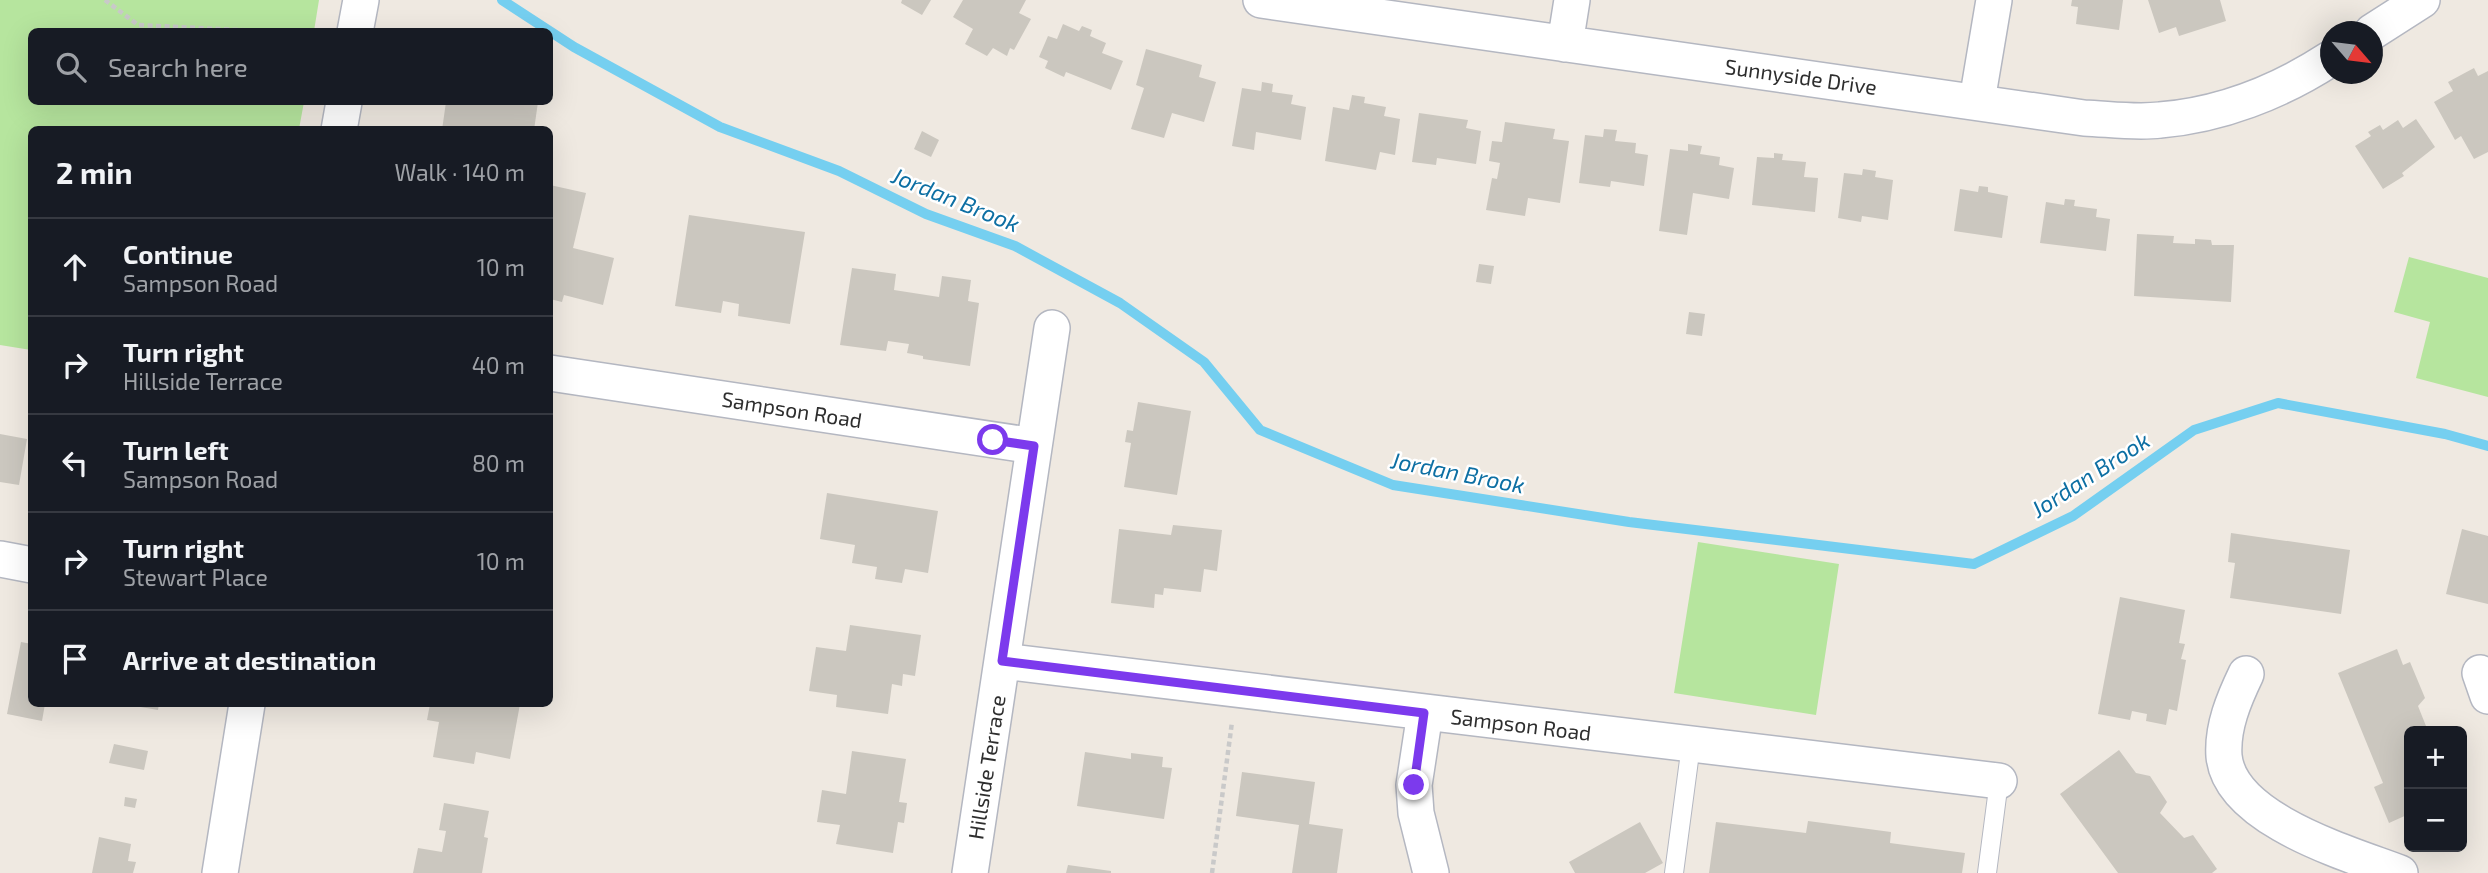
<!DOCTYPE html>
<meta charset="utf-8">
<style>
body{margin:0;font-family:"Exo 2",sans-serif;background:#242831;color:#f1f3f6}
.controls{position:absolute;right:21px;bottom:21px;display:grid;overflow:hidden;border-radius:10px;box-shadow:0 7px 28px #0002}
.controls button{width:63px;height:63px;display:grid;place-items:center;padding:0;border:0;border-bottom:2px solid #363941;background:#171b24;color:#f1f3f6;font:35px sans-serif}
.compass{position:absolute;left:2320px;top:21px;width:63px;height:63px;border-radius:50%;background:#171b24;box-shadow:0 7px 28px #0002;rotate:118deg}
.stop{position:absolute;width:21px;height:21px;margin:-16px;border:5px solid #7c3aed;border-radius:50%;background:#fff}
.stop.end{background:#7c3aed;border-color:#fff;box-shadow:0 2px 7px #0008}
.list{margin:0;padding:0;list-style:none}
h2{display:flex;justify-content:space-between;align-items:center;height:91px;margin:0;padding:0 28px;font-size:30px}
h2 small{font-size:23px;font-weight:400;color:#9ea1a6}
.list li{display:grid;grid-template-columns:46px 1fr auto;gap:21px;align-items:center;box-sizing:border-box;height:98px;padding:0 28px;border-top:2px solid #363941}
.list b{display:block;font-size:26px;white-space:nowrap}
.list p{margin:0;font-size:23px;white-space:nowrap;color:#9ea1a6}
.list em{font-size:23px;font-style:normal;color:#9ea1a6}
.icon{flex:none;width:38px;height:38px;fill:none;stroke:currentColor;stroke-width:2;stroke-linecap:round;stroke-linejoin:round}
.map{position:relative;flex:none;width:2488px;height:873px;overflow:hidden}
.search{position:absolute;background:#171b24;box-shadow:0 7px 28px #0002;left:28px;top:28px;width:525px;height:77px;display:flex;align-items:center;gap:18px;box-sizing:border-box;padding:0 24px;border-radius:10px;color:#9ea1a6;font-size:26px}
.panel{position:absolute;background:#171b24;box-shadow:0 7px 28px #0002;left:28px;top:126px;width:525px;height:581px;border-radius:10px}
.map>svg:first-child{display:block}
.green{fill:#b6e59e}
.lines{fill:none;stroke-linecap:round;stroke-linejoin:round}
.stream{stroke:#75cff0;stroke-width:10}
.building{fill:#cbc7bf}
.lane-casing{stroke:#b4b7c1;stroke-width:20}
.street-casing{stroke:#b4b7c1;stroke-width:38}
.path{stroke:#c9c9c9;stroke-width:4.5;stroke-dasharray:5 3.5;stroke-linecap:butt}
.lane{stroke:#fff;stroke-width:18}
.street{stroke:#fff;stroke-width:35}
.route{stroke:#7c3aed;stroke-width:9}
.labels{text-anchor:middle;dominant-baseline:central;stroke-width:5;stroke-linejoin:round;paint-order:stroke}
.street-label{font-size:21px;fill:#2e2e2e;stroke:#fff}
.water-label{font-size:23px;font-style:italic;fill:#0d6fa3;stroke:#fff}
</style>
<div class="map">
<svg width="2488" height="873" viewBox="0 0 2488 873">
<rect width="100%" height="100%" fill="#efe9e1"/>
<path class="green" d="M0,0h319l-5,31 -282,1v70h272l-5,27 -267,1 -1,220 -31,-5z
M2409,257l79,21v119l-72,-19 14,-56 -36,-10z
M1698,542l141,22 -23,151 -142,-22z"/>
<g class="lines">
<path class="stream" d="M502,0l72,47 146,80 119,44 87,43 89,32 105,57 84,59 56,68 133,55 236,37 345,42 99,-48 121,-86 84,-27 167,31 43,12"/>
</g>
<path class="building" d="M902,0h29l-9,15 -21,-12z
M963,0h63l-7,13 12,6 -17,31 -4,-2 -3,8 -14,-8 -6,8 -22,-12 8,-15 -20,-12z
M2072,0h51l-4,30 -43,-6 2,-17 -7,-1z
M2148,0h72l6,21 -47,15 -3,-9 -17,6z
M1063,24l16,7 3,-5 10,4 -2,6 16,7 -4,10 21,8 -12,29 -45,-18 -2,5 -19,-9 3,-7 -9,-4 9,-21 9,3z
M1146,49l56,16 -3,12 17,5 -12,40 -32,-9 -8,25 -33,-9 13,-41 -8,-3z
M2474,68l4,8 10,-5v81l-14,7 -13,-23 -6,4 -21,-38 19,-11 -5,-9z
M1262,82l11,2 -1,8 21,3 -2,9 15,3 -5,33 -45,-8 -2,18 -22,-4 10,-58 19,3z
M1352,95l13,2 -1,6 22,4 -2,9 16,3 -5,36 -15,-3 -4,18 -51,-9 8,-54 16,3z
M446,102h92l-4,28h-92z
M1419,113l49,7 -2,8 15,3 -5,33 -39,-6 -1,7 -24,-3z
M2416,119l19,28 -33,26 2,3 -21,13 -28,-43 16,-10 -3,-4 12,-7 3,5 15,-10 5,8z
M1505,122l50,7 -2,10 16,2 -9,62 -32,-5 -3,18 -39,-6 6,-32 5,1 3,-16 -11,-2 3,-20 10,1z
M1604,129l13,1 -2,11 21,2 -1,10 13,2 -4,31 -33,-5 -1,6 -31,-4 6,-48 18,2z
M922,131l17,9 -8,17 -17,-8z
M1688,144l14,2 -2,8 20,3 -1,8 15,3 -5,31 -36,-6 -6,42 -28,-4 11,-82 18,2z
M1774,153l9,1 -1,6 24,2 -2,15 14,1 -3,34 -63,-7 5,-48 17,1z
M1863,169l13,2 -1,6 18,3 -5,40 -26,-4 -1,6 -23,-4 6,-45 18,2z
M550,185l36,8 -13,55 41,10 -11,47 -39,-10 -2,7 -12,-3z
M1979,186l9,1v5l20,4 -6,42 -48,-7 6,-42 18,3z
M2065,199l10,1 -1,6 23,3 -1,8 14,2 -4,32 -66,-8 6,-41 18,3z
M689,215l116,17 -15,92 -52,-8 1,-12 -16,-3 -2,12 -46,-7z
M2137,234l37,2 -1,7 22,1v-5l16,1 1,5h22l-3,57 -97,-6z
M1479,264l15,2 -3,18 -15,-2z
M852,268l44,6 -2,16 45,7 3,-21 29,4 -3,21 11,2 -9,63 -47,-7v-3l-16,-3 2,-9 -21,-3 -2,10 -46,-6z
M1689,312l16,2 -3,22 -16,-2z
M1138,402l53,9 -14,84 -53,-8 7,-44 -6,-1 2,-12 6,1z
M0,434l27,5 -8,46 -19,-3z
M827,493l111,18 -10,62 -23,-4 -3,14 -27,-4 2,-12 -25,-4 3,-18 -35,-6z
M1173,525l49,5 -5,41 -13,-2 -3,23 -37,-4 -1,7 -8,-1 -1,14 -43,-5 8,-74 52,6z
M2462,529l26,7v68l-42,-10z
M2231,533l119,17 -9,64 -111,-16 5,-35 -7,-1z
M2120,597l65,13 -6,33 6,1 -4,15 5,1 -9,51 -8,-2 -3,16 -20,-4 1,-7 -15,-3 -2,9 -32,-6z
M850,625l71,10 -6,41 -12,-2 -1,12 -10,-2 -4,30 -52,-7 1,-12 -28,-4 7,-44 30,4z
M21,642l11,2v60h13l-3,17 -35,-7z
M2397,649l6,16 7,-3 15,36 -7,8 10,25h-19v83l-20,9 -15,-36 9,-4 -45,-110z
M123,704h36l-1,6z
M430,704h90l-10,55 -34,-7 -2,12 -41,-7 6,-35 -12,-2z
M114,744l34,7 -4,19 -35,-7z
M2119,750l17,23 14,3 17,26 -7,11 24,25 9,-3 24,34 -5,4h-94l-58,-79z
M852,751l54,8 -7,43 8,1 -3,20 -6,-1 -5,31 -57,-9 4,-19 -23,-3 5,-32 24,4z
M1085,752l46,7v-6l32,4 -1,10 10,1 -8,51 -87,-13z
M1242,772l73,10 -6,42 34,5 -6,44h-45l7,-48 -63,-9z
M125,797l12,2 -2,9 -11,-2z
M444,803l45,8 -5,26 4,1 -6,35h-69l5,-25 24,4 4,-21 -7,-1z
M1808,821l83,11 -1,11 75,10 -3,20h-253l7,-51 90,11z
M1640,822l23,41 -18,10h-70l-6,-11z
M99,837l32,7 -3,17 8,1 -3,11h-41z
M1068,865l43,6v2h-45z"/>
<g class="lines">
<g class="lane-casing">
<path id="lane" d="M1674,873l17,-128
M1987,873l12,-92"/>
</g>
<g class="street-casing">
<path id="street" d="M1261,0l823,118c25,1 51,5 76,2 60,-5 119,-28 170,-61
M355,32l6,-32
M2372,32l50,-32
M1565,44l7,-44
M1977,101l17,-101
M339,130l5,-28
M550,373l484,73
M0,559l32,6
M1002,661l997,120
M2480,673l8,23
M2246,674c-12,25 -24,53 -22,82 6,64 126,98 176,117
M1425,713l-11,72 2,28 15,60
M220,873l27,-169
M970,873l82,-545"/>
</g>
<path class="path" d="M105,0l33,25 143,7
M1212,873l20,-151"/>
<use href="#lane" class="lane"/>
<use href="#street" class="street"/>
</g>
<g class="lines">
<path class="route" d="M993,440l41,6 -32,215 422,52 -10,72"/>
</g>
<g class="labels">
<g class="street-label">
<text transform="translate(1801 76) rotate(8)">Sunnyside Drive</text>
<text transform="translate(792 409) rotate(9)">Sampson Road</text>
<text transform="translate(1521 724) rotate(7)">Sampson Road</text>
<text transform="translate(986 767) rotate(-81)">Hillside Terrace</text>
</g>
<g class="water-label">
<text transform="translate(956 199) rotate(22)">Jordan Brook</text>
<text transform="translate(1458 472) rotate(11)">Jordan Brook</text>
<text transform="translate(2090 474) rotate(-33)">Jordan Brook</text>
</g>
</g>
</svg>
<div class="controls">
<button>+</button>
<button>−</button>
</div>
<svg class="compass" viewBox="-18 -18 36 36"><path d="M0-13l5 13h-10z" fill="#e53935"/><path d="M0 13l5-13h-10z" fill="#9ea1a6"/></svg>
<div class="stop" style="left:993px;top:440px"></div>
<div class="stop end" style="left:1414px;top:785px"></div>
<div class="search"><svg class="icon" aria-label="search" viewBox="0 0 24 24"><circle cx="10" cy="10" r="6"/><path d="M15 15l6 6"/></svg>Search here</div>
<section class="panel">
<h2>2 min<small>Walk · 140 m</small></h2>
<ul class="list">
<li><svg class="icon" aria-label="ahead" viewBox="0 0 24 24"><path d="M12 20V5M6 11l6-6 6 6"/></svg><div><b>Continue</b><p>Sampson Road</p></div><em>10 m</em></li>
<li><svg class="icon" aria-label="right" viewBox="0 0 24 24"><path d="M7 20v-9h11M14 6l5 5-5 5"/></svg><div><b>Turn right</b><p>Hillside Terrace</p></div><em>40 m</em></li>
<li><svg class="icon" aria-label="left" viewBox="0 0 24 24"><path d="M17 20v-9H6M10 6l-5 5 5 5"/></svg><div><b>Turn left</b><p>Sampson Road</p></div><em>80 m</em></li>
<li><svg class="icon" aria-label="right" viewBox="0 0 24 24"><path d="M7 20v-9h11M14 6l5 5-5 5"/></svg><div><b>Turn right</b><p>Stewart Place</p></div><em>10 m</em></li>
<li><svg class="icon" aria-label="arrive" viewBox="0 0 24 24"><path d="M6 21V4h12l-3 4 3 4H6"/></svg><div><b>Arrive at destination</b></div></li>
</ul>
</section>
</div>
